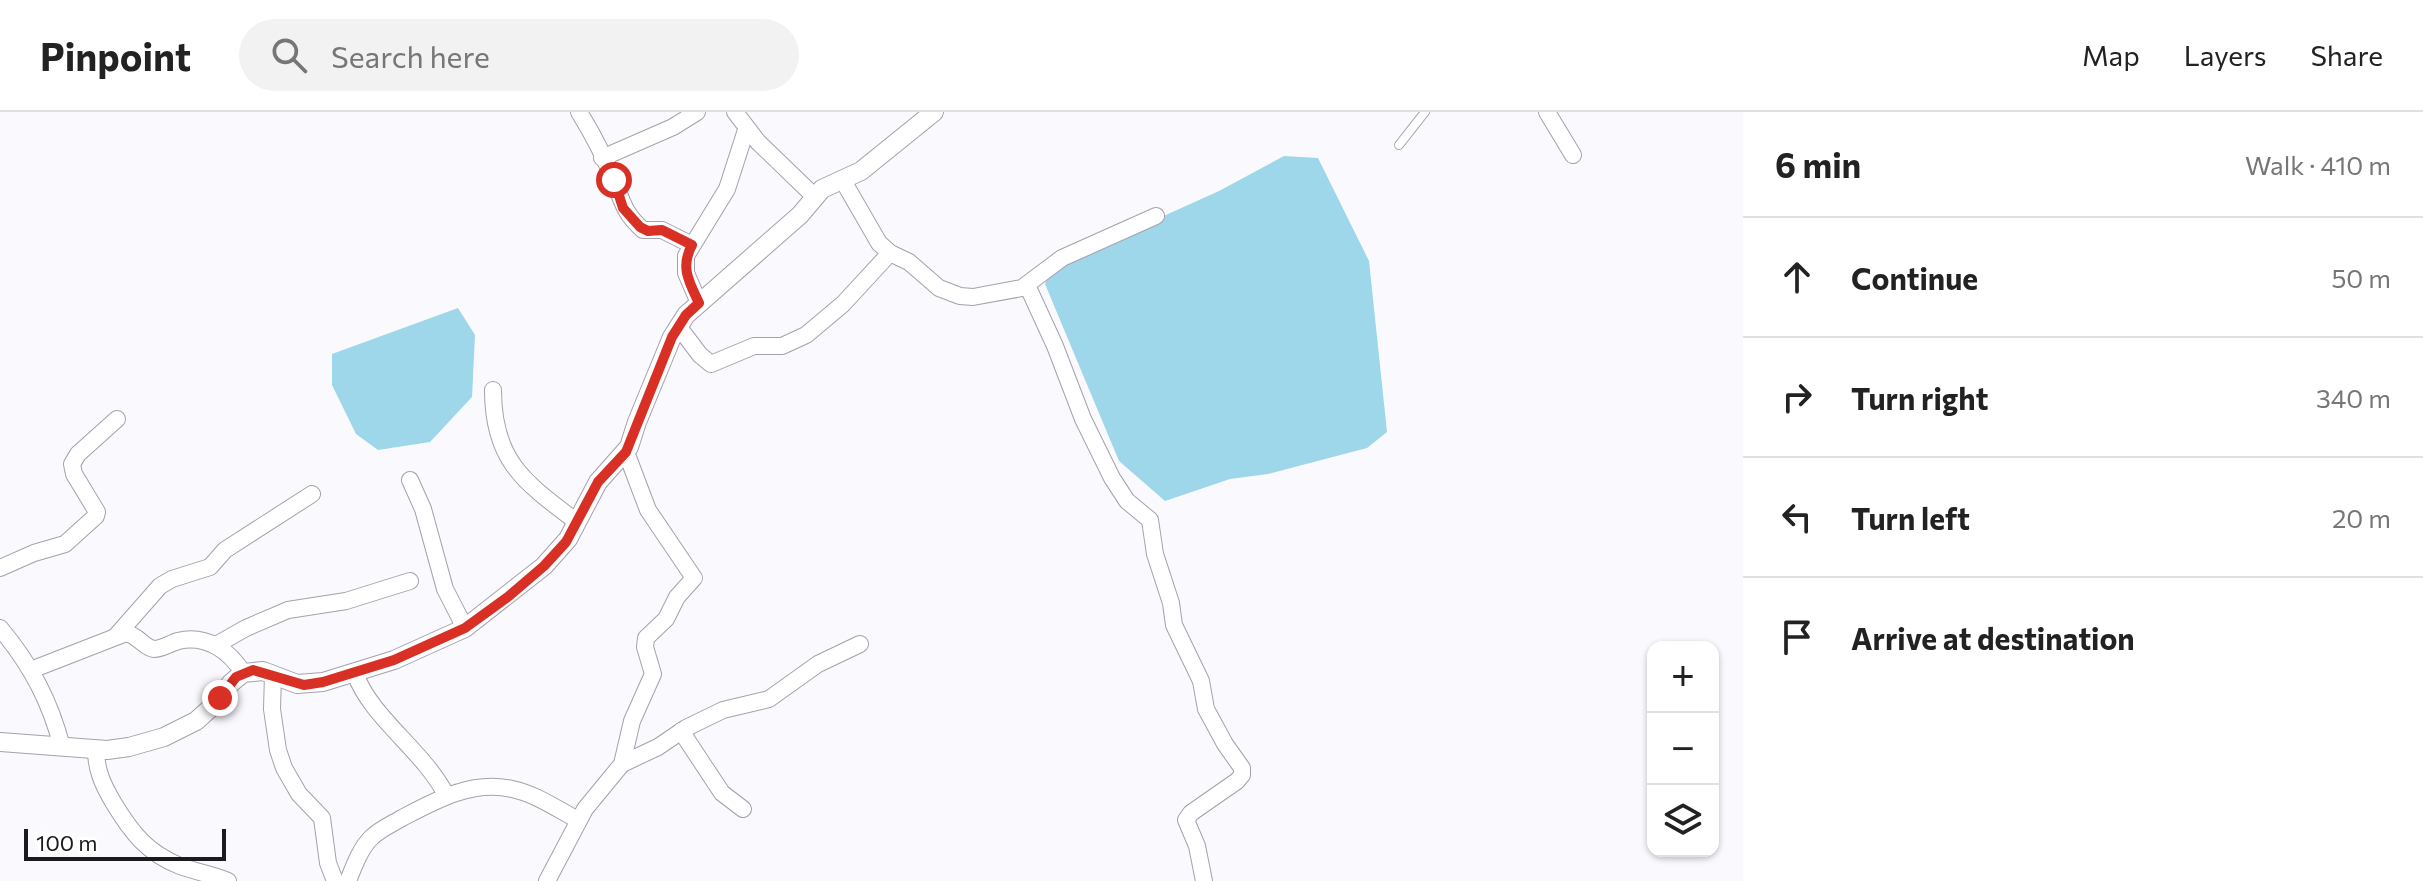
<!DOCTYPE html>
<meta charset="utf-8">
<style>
:root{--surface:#fff;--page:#f2f2f2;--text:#222;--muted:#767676;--line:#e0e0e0}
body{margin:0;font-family:Commissioner,sans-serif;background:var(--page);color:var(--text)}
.controls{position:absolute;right:24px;bottom:24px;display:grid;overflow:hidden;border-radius:16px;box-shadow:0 2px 6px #0004}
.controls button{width:72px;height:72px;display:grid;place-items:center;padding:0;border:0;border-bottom:2px solid var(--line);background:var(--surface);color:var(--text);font:40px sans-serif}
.scale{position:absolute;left:24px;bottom:20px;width:202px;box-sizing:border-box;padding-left:8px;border:4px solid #1b1a1f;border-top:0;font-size:22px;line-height:28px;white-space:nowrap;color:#1b1a1f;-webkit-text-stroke:6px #fff;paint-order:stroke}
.stop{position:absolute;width:24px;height:24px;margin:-18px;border:6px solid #d93025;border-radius:50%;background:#fff}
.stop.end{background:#d93025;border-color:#fff;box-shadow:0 2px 8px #0008}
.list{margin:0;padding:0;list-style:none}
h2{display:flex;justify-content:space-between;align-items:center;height:104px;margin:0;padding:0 32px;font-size:34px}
h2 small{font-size:26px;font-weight:400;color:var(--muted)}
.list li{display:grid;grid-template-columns:52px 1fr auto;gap:24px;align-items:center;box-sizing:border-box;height:120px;padding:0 32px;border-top:2px solid var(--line)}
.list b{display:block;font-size:30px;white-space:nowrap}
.list em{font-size:26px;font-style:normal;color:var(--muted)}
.icon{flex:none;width:44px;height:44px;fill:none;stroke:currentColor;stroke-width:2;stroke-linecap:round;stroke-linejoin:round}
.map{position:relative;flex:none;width:1743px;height:769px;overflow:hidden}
header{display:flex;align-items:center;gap:48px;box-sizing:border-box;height:112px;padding:0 40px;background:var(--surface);border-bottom:2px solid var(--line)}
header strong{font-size:38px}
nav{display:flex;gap:44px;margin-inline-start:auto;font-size:28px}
.search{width:560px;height:72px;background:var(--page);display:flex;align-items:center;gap:20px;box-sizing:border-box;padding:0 28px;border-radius:44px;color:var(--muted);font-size:30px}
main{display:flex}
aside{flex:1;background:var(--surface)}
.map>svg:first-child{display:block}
.water{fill:#9ed6ea}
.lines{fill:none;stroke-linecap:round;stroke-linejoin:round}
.service-casing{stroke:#a4a0ad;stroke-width:10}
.minor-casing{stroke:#a4a0ad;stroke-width:18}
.tertiary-casing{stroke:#a4a0ad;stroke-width:20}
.service{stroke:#fff;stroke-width:8}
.minor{stroke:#fff;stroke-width:16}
.tertiary{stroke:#fff;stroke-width:18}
.route{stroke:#d93025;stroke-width:10}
</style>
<header>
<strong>Pinpoint</strong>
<div class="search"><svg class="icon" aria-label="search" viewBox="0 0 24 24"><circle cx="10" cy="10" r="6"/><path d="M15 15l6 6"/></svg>Search here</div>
<nav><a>Map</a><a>Layers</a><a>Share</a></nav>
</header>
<main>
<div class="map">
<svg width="1743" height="769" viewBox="0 0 1743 769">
<rect width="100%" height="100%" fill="#faf9fe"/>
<!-- water -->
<g class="water">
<polygon points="1284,44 1318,46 1369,149 1387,320 1367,336 1268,362 1230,367 1165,389 1119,349 1045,172 1050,159 1075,144 1219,79"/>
<polygon points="458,196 475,223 472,285 430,330 378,338 356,322 332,273 332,242"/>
</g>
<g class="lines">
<!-- service casing -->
<g class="service-casing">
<polyline id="service" points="1399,33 1425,0"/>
</g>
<!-- minor casing -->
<g class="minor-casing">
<g id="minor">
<path d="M579 0C592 21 605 46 614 69 623 91 624 101 643 118H662L692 133"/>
<polyline points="735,0 758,30 814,84"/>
<polyline points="1547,0 1573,43"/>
<polyline points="602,46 673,15 697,0"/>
<polyline points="842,67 879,131 890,141 909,150 939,176 960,184 973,185 1022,176 1062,146 1156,104"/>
<polyline points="1027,173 1055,234 1083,307 1112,366 1127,389 1150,408 1155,442 1171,491 1174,513 1201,569 1206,597 1225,632 1242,656 1242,663 1237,669 1191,701 1186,708 1197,734 1204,769"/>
<polyline points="699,191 686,161 686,144 727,77 746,18"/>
<polyline points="678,214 700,243 711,252 754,234 782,234 806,223 843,192 890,141"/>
<path d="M493 278C493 349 524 370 577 410"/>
<polyline points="410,368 423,397 445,477 465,516"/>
<polyline points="0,456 34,441 65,432 96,404 97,400 74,362 72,352 78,342 117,307"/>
<path d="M0 516C31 553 50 589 62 635"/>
<polyline points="116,524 160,474 172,467 210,455 225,438 312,382"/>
<polyline points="216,533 246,516 288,498 346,489 410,469"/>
<path d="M31 558 126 521C138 523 144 536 154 537 162 537 171 531 178 529 206 522 230 539 243 561"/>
<path d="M355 561C370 605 424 639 446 683"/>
<polyline points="273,563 272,597 278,638 284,656 299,682 322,706 328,751 335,769"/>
<polyline points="681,619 722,681 743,697"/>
<path d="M96 638C96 658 103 673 113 690 131 720 147 741 180 754 196 760 212 762 228 769"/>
<polyline points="622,652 658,635 686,616 723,598 769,587 818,552 860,532"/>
<path d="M348 769C354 754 360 737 371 726 380 717 392 712 402 706 436 688 472 668 512 677 536 682 557 697 578 708"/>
<polyline points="547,769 585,697 622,652 632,609 653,562 645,535 646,526 666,507 677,485 694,466 648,398 626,340"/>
</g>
</g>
<!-- tertiary casing -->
<g class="tertiary-casing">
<polyline id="tertiary" points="0,630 107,638 129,635 164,625 196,609 214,593 231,571 243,561 263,559 297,572 323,570 394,548 465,516 544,454 568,427 598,370 629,335 637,310 672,225 686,203 800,103 822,77 861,59 934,0"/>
</g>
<!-- service -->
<use href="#service" class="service"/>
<!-- minor -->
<use href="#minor" class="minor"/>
<!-- tertiary -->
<use href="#tertiary" class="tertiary"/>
</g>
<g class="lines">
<!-- route -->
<path class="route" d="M220 586 236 565 253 558 304 573 323 570 394 548 465 516 509 484 544 454 566 430 598 370 626 340 672 225 686 203 699 191C689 170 680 155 692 133L662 118 648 119 640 115 623 96 614 68"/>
</g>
</svg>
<div class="controls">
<button>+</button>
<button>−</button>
<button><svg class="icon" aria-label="layers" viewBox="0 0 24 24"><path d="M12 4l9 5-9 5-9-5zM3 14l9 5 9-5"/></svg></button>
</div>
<div class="scale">100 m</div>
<div class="stop" style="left:614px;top:68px"></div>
<div class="stop end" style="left:220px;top:586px"></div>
</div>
<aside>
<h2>6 min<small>Walk · 410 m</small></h2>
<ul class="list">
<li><svg class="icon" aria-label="ahead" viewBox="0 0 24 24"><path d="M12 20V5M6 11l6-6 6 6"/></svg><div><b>Continue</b></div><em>50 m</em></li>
<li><svg class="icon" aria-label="right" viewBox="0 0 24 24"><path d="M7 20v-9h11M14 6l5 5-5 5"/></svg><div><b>Turn right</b></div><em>340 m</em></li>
<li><svg class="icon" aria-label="left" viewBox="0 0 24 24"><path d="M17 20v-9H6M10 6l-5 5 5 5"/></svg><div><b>Turn left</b></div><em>20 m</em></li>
<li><svg class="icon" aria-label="arrive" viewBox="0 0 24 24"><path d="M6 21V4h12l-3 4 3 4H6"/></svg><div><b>Arrive at destination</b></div></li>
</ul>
</aside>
</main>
